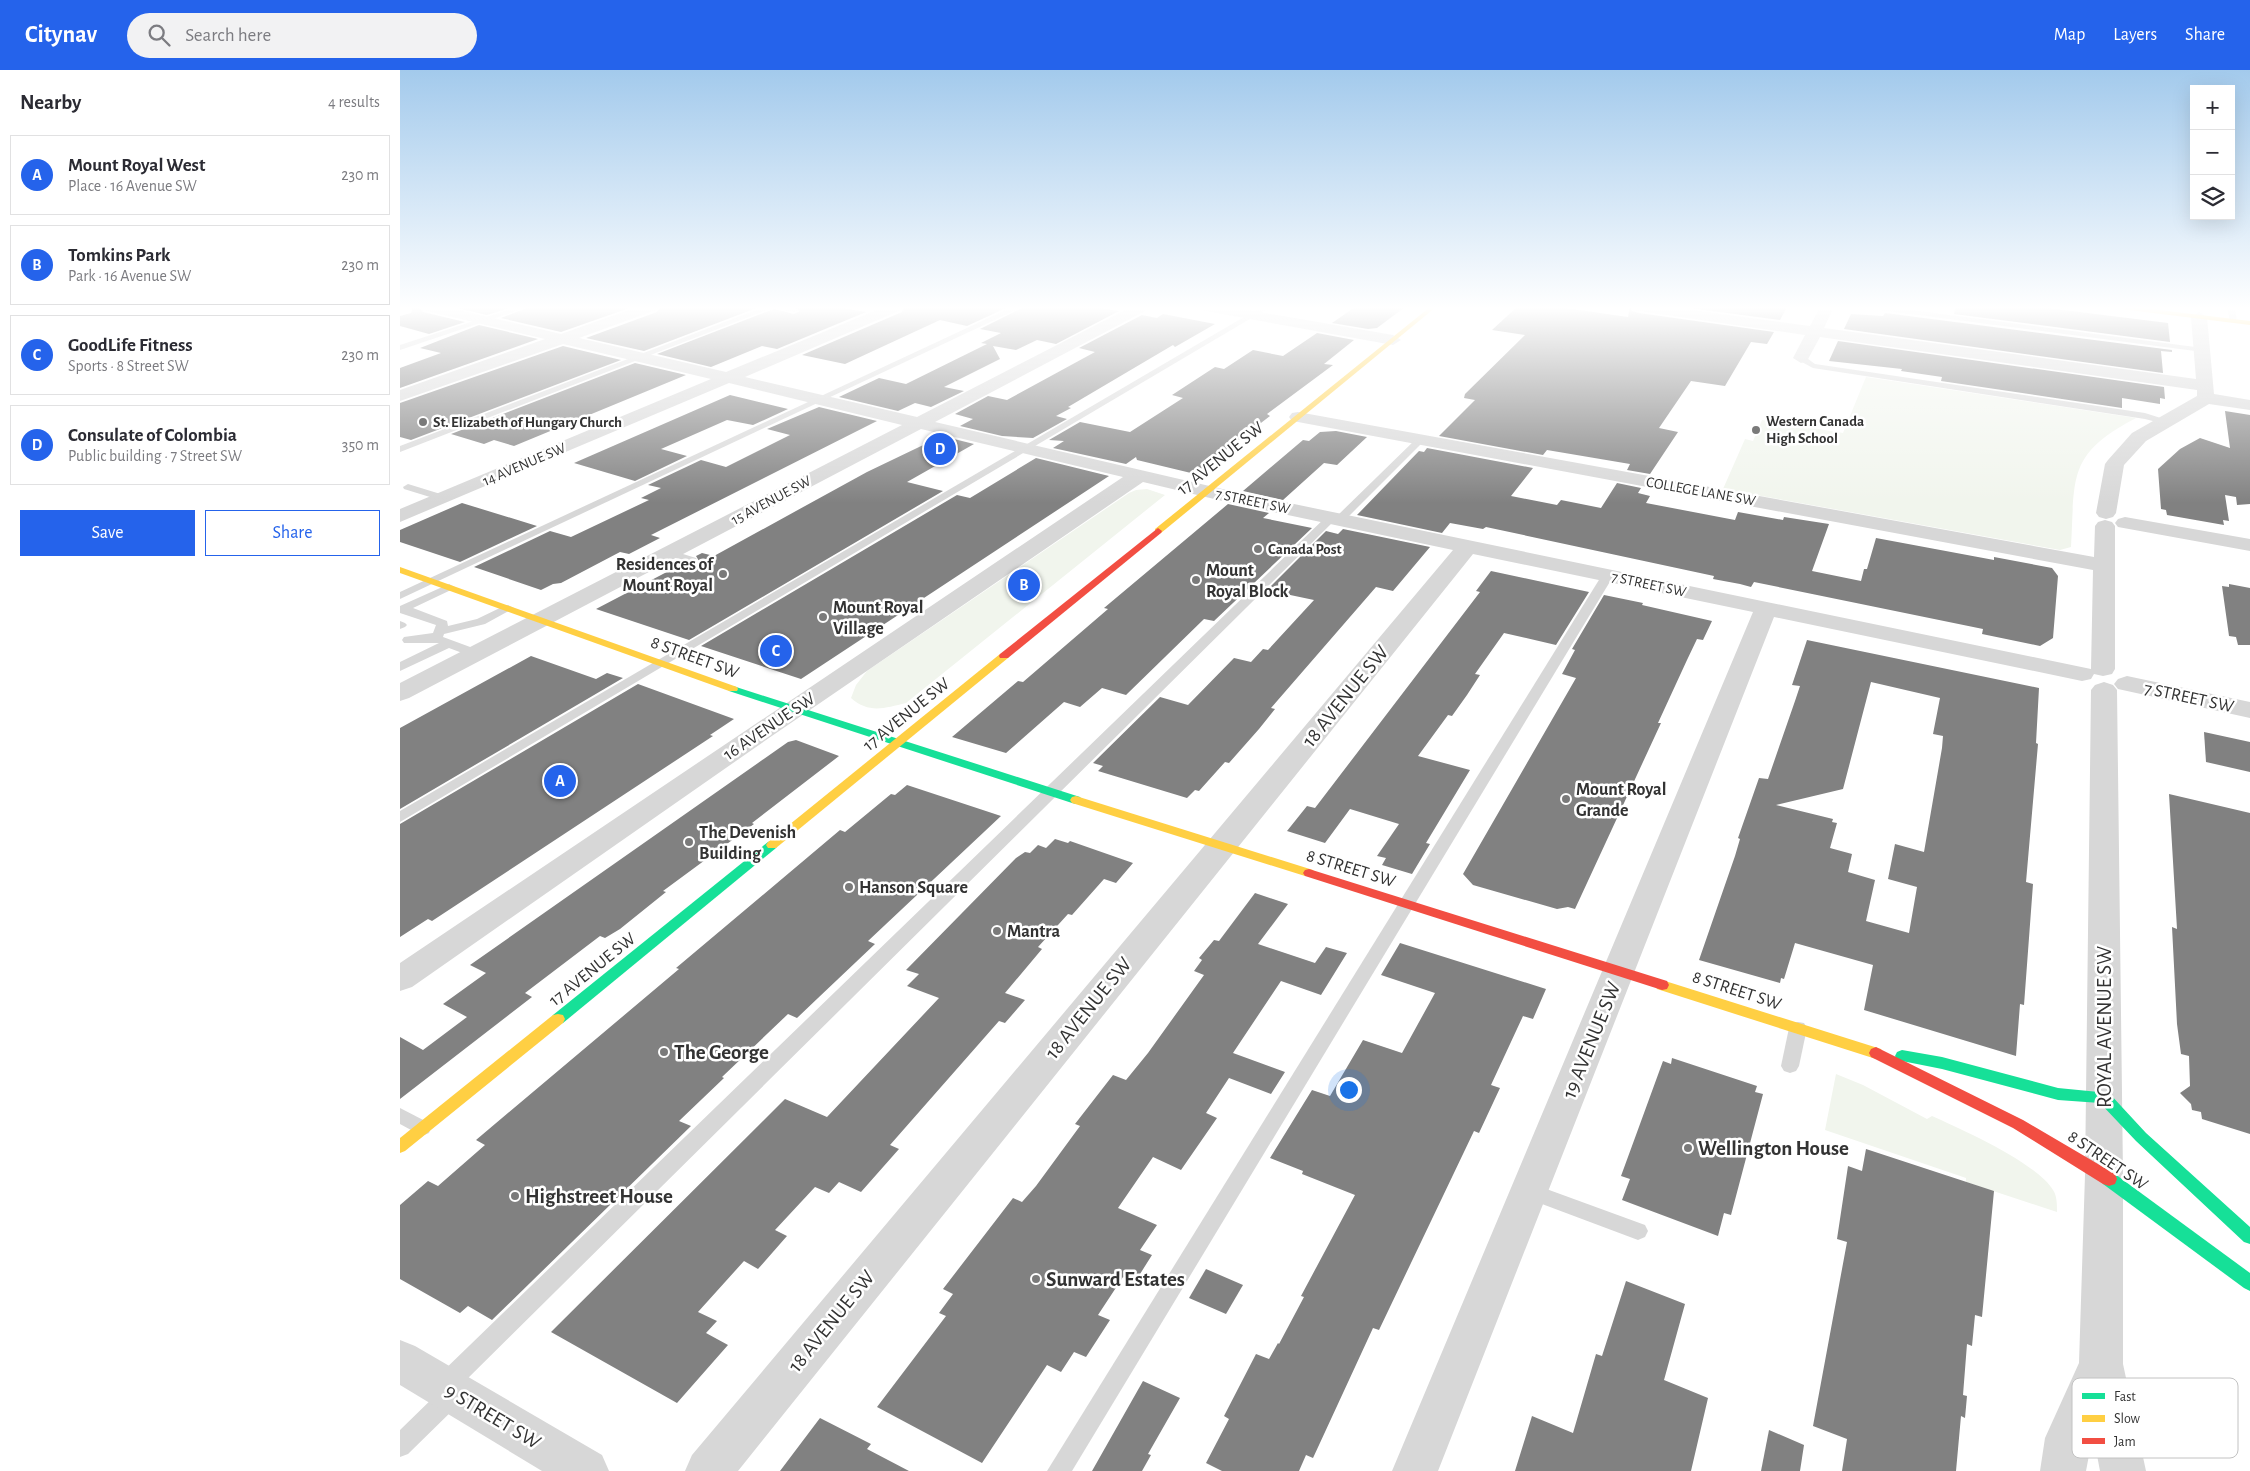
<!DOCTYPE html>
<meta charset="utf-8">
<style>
:root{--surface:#fff;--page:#f2f2f3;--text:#2b2b33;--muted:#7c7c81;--line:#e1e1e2;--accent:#2563eb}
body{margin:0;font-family:"Alegreya Sans",sans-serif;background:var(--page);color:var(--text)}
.controls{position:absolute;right:15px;top:15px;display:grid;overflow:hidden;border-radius:0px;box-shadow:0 5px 20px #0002}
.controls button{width:45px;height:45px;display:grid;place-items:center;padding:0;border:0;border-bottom:1px solid var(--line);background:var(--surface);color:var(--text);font:25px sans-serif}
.you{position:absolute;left:948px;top:1019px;width:18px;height:18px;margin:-12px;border:4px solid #fff;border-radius:50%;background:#1a73e8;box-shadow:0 0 0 8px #1a73e833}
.badge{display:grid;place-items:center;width:32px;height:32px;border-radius:50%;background:var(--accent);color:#fff;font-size:16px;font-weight:700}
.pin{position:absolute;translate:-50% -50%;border:2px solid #fff;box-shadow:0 1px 5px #0006}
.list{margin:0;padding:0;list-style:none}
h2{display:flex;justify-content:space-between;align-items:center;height:65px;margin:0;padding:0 20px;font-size:21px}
h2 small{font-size:16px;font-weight:400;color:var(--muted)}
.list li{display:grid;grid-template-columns:32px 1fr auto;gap:15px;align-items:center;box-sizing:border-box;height:80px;margin:0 10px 10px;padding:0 10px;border:1px solid var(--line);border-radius:0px}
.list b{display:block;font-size:19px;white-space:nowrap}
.list p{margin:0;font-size:16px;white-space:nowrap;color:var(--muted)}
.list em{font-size:16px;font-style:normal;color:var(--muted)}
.actions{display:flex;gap:10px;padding:15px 20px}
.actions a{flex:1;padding:11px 0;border:1px solid var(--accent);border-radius:0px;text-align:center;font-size:18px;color:var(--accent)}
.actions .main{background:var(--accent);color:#fff}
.icon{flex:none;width:28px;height:28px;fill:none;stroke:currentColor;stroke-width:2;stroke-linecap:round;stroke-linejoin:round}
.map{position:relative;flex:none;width:1850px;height:1401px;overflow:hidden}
header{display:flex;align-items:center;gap:30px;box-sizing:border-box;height:70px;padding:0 25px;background:var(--accent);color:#fff}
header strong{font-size:24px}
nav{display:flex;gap:28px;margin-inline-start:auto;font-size:18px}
.search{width:350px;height:45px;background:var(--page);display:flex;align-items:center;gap:12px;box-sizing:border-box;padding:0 18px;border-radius:28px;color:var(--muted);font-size:19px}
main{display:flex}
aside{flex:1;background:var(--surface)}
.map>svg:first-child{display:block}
.green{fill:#f1f5ed}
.building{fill:#818181;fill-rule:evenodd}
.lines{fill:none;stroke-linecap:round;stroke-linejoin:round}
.lane{fill:#d7d7d7;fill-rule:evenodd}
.street{fill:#d7d7d7;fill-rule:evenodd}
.fast{fill:#16e098;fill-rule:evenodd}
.slow{fill:#ffcf43;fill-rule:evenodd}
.jam{fill:#f24e42;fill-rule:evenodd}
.poi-dot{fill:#7a7a7a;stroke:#fff;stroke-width:2}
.labels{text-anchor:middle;stroke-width:5;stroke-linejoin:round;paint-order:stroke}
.far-poi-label{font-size:15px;font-weight:bold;fill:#333;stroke:#fff;text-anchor:start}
.far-street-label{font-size:15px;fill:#333;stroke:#fff}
.street-label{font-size:18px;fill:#333;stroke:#fff}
.poi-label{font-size:18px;font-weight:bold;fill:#333;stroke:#fff;text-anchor:start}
.near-street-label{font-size:21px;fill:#333;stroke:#fff}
.near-poi-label{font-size:21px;font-weight:bold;fill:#333;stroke:#fff;text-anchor:start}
.key{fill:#fff;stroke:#c2c2c2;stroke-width:1}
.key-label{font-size:14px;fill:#333}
</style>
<header>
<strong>Citynav</strong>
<div class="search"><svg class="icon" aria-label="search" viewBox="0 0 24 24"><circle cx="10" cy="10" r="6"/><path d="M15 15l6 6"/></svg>Search here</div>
<nav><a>Map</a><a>Layers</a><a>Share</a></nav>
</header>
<main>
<aside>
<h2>Nearby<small>4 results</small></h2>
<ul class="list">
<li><span class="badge">A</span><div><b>Mount Royal West</b><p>Place · 16 Avenue SW</p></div><em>230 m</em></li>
<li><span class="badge">B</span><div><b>Tomkins Park</b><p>Park · 16 Avenue SW</p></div><em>230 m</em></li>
<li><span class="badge">C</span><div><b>GoodLife Fitness</b><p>Sports · 8 Street SW</p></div><em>230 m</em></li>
<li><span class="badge">D</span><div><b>Consulate of Colombia</b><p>Public building · 7 Street SW</p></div><em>350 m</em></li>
</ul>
<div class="actions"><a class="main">Save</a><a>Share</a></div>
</aside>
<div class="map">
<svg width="1850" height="1401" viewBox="0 0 1850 1401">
<rect width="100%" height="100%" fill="#fff"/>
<!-- green -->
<g class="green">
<path d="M1466 307 1736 348C1667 384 1675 407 1671 477L1660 480 1323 419 1345 369 1353 371 1362 350 1443 363Z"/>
<path d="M747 419 765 425 506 633C485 638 469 644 451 628L456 615 467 601 729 423 736 420Z"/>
<path d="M1436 1004 1463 1015 1527 1049 1532 1046C1561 1059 1637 1093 1653 1120 1657 1126 1657 1134 1657 1142L1566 1112V1108L1425 1060Z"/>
</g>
<!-- building -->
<g class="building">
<polygon points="13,237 19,237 23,242 65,252 29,264 0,256 0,246 11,243"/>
<polygon points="53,237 112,237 87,245"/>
<polygon points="130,237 232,237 161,262 101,248"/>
<polygon points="260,237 359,237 244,281 186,268 257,242"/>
<polygon points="394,237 437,237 466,242 377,279 362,276 311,297 257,284 374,239 394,244 400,241"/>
<polygon points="505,237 608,237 567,256 540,250 445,294 402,285 502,242"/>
<polygon points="624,237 696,237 719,241 656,274 637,270 616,280 593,276 600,289 544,317 564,321 531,337 515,333 498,341 439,327 479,308 506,314 587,274 581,273 601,263 580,259"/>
<polygon points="955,237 1005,237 977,258 968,259 932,253"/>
<polygon points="1117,237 1158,237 1228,247 1230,237 1232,241 1239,243 1374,262 1367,274 1351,272 1325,316 1291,311 1259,358 1278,362 1250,404 1227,400 1230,394 1147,380 1143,385 1039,366 1075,330 1064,328 1065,324 1125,265 1092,260"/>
<polygon points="1282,237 1387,237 1380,250"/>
<polygon points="1556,237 1639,237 1768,253 1770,272 1554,244"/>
<polygon points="1485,243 1772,280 1772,282 1761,281 1763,303 1444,259 1451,244 1483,246"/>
<polygon points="763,244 815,254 775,277 773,275 668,337 671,338 656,346 667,349 633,368 602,366 560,356 573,349 555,344 588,326 607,330 695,282 679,278 742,245 757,248"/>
<polygon points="79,255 138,269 0,318 0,298 41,283 20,278"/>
<polygon points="917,263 954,270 924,294 933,295 867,344 870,346 797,402 791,403 737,390 736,387 726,394 653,378 664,371 649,370 680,352 730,362 783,328 772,325 815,297 824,299 853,280 883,286"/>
<polygon points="1438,271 1764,317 1765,329 1760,328 1760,334 1722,328 1722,338 1541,311 1542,307 1501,301 1502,299 1429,291"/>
<polygon points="163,276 221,290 11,370 0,367 0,333"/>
<polygon points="235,293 286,305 114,376 94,370 84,374 51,364"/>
<polygon points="330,325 388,339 353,355 327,350 261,379 287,386 235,411 174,393"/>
<polygon points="419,337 477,351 251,465 260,468 229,484 220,482 161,513 153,514 141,520 74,497 150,461 171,467 249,430 241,428 261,418 248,415 301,390 326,397 390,365 367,359"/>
<polygon points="1825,341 1850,345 1850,434 1837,435 1836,427 1825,425 1829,451 1823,450 1824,455 1767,445 1766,440 1761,439 1758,399 1780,379 1800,368 1830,378"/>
<polygon points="936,361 967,367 937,395 924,393 883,430 843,421 903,370 909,371 920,362"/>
<polygon points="542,366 574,374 507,412 543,421 289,570 196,539 284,493 293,495 299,491 296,486 302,483 314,486 467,402"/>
<polygon points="1027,378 1133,398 1111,426 1157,435 1161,430 1201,438 1217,413 1241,418 1238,423 1250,426 1246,433 1335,450 1338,442 1383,450 1384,447 1429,454 1412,501 1461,511 1464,499 1467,499 1476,468 1594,490 1594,487 1652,498 1658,506 1653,568 1640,576 1582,564 1583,559 1354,512 1351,517 1340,514 1313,509 1314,506 1086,457 1083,459 1050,453 1042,463 957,445 1019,381 1024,382"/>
<polygon points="636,388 709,406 401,609 301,576 557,425 570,428"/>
<polygon points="62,433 137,456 60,492 0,472 0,460"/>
<polygon points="828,434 869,443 863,448 912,458 814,551 804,549 726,625 702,618 680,637 664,632 606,683 552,667 618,611 623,612 708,539 704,538"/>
<polygon points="943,459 1030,477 993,521 976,517 871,638 875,639 859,659 829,693 825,692 799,721 795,720 787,728 698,701 703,696 693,693 760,627 788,635 834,588 851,592 863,579 868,580 914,530 867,520 926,461 938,464"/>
<polygon points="1091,501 1189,522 1156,575 1104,563 1075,604 1080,605 1067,625 1052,646 1048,645 1018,686 1070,700 1026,773 1030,774 1012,804 982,795 986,788 977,786 999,754 950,739 925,773 887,761 907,736 915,738 1080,522 1076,521"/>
<polygon points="1829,514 1850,518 1850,575 1838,575 1836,567 1829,566 1822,516 1829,517"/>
<polygon points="1204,525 1243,533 1242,535 1312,551 1303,570 1297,569 1287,590 1258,653 1261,653 1175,839 1168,837 1157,839 1073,815 1063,804 1176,608 1162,604 1175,580 1172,579"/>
<path d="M1407 570 1639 618 1636 673 1638 674 1626 812 1633 814 1624 935 1620 934 1616 986 1464 940 1473 895 1395 873 1384 909 1381 908 1380 913 1299 890 1335 786 1340 769 1338 768 1359 708 1368 709 1395 631 1400 616 1392 615ZM1471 612 1540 628 1533 664 1543 666 1542 678 1524 782 1495 774 1488 809 1517 817 1509 863 1466 851 1475 810 1448 802 1452 784 1430 778 1437 753 1432 752 1433 749 1376 735 1443 719Z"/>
<polygon points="131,586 196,609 207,603 223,608 0,739 0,658"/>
<polygon points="238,614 334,649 310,665 313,666 32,851 28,849 0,867 0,754"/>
<polygon points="1804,662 1850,672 1850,702 1806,692"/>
<polygon points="396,670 439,686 352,753 354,754 263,821 266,822 220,859 205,868 200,866 125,923 132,927 0,1029 0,967 23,980 67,947 43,934 86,903 70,895 388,672"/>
<polygon points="507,715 601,746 468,871 475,874 418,928 397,948 388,944 322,1007 324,1008 279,1051 291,1056 92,1250 68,1236 60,1243 0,1209 0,1135 28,1111 38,1116 85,1075 76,1070 279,899 276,898 440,760 445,762 491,724 495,725"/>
<polygon points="1769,724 1850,743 1850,1064 1802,1049 1801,1042 1792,1040 1791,1034 1780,1023 1790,1016 1789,986 1781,984 1777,954 1772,857 1777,859"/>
<polygon points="655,769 668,773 670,771 733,793 716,813 704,809 672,845 668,844 638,877 642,879 605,923 625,930 605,953 599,951 490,1075 499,1079 461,1122 439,1112 429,1123 415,1117 375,1160 387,1166 358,1199 344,1191 298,1242 317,1251 306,1263 328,1275 277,1333 151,1262 385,1029 427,1047 539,928 507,916 519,904 506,900 616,788 625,782 630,783 638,775 646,778"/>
<polygon points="855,823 888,834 858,874 915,893 926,877 947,883 921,925 881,911 833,983 885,1002 871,1024 829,1008 806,1043 817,1048 781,1100 753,1087 718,1138 757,1155 740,1180 752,1185 735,1212 723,1207 698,1245 710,1250 686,1287 674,1282 661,1302 647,1295 582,1393 477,1337 546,1246 539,1243 553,1224 543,1219 613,1128 622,1132 636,1116 680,1056 675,1054 713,1005 726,1010 748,983 804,905 794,901 802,890 799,888 814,870 819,871"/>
<polygon points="1000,873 1146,919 1133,949 1123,946 1091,1015 1100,1018 1079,1063 1074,1061 979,1260 973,1258 913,1388 906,1385 899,1401 822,1401 806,1393 829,1349 824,1346 856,1284 869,1289 878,1273 879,1274 904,1227 901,1226 955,1125 902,1104 903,1101 870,1088 912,1020 930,1026 963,970 1002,983 1035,923 981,905"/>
<polygon points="1272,988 1357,1016 1355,1022 1363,1024 1331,1145 1324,1143 1318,1166 1222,1130 1230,1109 1221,1106 1236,1065 1263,991 1271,994"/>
<polygon points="1466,1079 1594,1121 1582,1247 1575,1245 1572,1276 1567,1274 1563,1325 1567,1326 1565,1348 1561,1346 1556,1401 1442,1401 1447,1369 1413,1356 1447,1172 1437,1169 1448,1096 1462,1101"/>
<polygon points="806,1199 843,1215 826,1244 789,1228"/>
<polygon points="1226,1211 1285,1234 1264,1310 1308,1328 1291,1401 1115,1401 1132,1346 1173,1363 1196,1284 1202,1286"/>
<polygon points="743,1311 780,1328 748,1384 751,1385 742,1401 692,1401"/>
<polygon points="420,1348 471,1374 467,1379 509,1401 380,1401"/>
<polygon points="1369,1360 1404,1375 1400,1401 1361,1401"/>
</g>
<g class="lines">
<!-- lane -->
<g class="lane">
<polygon points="117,237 128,237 0,280 0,275"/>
<polygon points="364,237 388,237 398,240 394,242 374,237 0,382 0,376"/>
<polygon points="612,237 622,237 0,529 0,522"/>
<polygon points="861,237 870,237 0,752 0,741"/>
<polygon points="1468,237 1488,237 1803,278 1807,280 1803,282 1472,239"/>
<polygon points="1827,237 1835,237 1837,253 1830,251"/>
<polygon points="1398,286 1404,286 1415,294 1745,343 1773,352 1768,355 1745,349 1413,298 1398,290"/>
<polygon points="1017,368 1025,370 944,451 935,450 58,1318 62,1326 59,1334 8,1384 0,1387 0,1360 39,1322 35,1314 38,1306 928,445 937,446"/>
<polygon points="8,414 47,426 48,428 43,431 4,419 3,417"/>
<polygon points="270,480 296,488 297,490 292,493 266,485 265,483"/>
<polygon points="1208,502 1214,505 672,1401 647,1401 1202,505"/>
<polygon points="49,514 55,517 53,519 13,538 47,551 48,556 77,549 104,536 108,535 114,538 85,554 44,564 43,567 81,581 83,584 81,587 73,587 49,578 0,601 0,592 39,573 4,573 2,570 4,567 33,563 36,555 0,543 0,536"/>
<polygon points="0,551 5,553 7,555 5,557 0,559"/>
<polygon points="1398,952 1404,953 1407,958 1399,996 1396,1001 1390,1003 1384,1001 1381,996 1389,958 1392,953"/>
<polygon points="0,1038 29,1053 31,1058 29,1063 22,1066 0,1054"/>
<polygon points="1130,1113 1245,1155 1248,1161 1245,1167 1238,1170 1123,1127 1120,1121 1123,1115"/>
</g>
<!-- street -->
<g class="street">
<polygon points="21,237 46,237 161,264 237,237 258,237 256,240 179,268 326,302 484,237 503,237 501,240 345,307 517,347 731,237 749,237 747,240 535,352 831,421 1691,599 1693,500 898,352 892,351 889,347 892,343 898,342 1694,487 1695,456 1698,452 1705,450 1712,452 1715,456 1715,599 1712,604 1703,606 1694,604 1691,609 1682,611 1374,547 1038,1401 992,1401 1353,542 1073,484 338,1401 285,1401 292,1385 1053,480 831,433 743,412 366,670 12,917 0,921 0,893 723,407 521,359 9,628 0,631 0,613 502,355 329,313 0,452 0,439 311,309 163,274 0,331 0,320 145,269 23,240"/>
<polygon points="799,237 830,237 993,265 1001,270 993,275 806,241 801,240"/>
<polygon points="1232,237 1270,237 1410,256 1420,237 1434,237 1424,258 1796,309 1791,247 1799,242 1807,247 1814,324 1850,330 1850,340 1809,334 1746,371 1724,395 1716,443 1713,447 1706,449 1699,447 1696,443 1705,394 1708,390 1732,363 1797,326 1797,320 1420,267 1407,291 1401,293 1393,288 1405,265 1239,241 1234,240"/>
<polygon points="1725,447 1850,469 1850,481 1718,457 1715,453 1718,449"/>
<polygon points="1727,606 1850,632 1850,648 1718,619 1714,614 1718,609"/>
<polygon points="1704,612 1713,615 1717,620 1723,1105 1723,1294 1746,1401 1700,1401 1693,1364 1686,1401 1640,1401 1645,1368 1679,1293 1685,1105 1691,620 1695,615"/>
<polygon points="0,1270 15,1276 202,1385 209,1401 142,1401 0,1315"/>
</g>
<!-- fast -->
<g class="fast">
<polygon points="333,616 680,727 682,730 676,734 672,733 329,621 328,619 329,617"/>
<polygon points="372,771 376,772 378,775 376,778 163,953 158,954 153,953 151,949 153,945 368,772"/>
<polygon points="1502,980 1542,987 1658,1018 1709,1023 1746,1063 1850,1157 1850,1174 1844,1172 1736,1071 1700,1033 1658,1030 1542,999 1497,990 1495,986 1497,982"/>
<polygon points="1709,1102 1715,1104 1850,1203 1850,1221 1844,1218 1703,1114 1701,1109 1703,1104"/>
</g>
<!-- slow -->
<g class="slow">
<polygon points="0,237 7,237 0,240"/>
<polygon points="1030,237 1036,237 761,463 755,463 755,459"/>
<polygon points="1718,237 1734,237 1850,251 1850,255 1721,239"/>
<polygon points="0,497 337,617 338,619 337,621 329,621 0,503"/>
<polygon points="604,583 609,586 608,588 376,778 368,778 366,775 368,772 600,584"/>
<polygon points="676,726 913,800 915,803 913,806 905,806 672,733 670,730 672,727"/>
<polygon points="1262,910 1481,979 1483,983 1481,987 1476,989 1257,919 1255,915 1257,911"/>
<polygon points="158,944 163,945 165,949 163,953 5,1081 0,1083 0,1068 153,945"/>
</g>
<!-- jam -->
<g class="jam">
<polygon points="758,458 762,461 761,463 608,588 600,588 599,586 600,584"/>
<polygon points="909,799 1267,911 1269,915 1267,919 1262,920 905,806 903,803 905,800"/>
<polygon points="1476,977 1623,1050 1715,1104 1717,1109 1715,1114 1709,1116 1703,1114 1613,1058 1471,987 1469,983 1471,979"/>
</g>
</g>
<!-- sky -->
<linearGradient id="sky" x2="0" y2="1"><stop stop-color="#a3caec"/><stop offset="0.55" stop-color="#fff"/><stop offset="1" stop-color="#fff" stop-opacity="0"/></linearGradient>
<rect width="1850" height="433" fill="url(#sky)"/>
<!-- markers -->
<g class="poi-dot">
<circle cx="23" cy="352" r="5"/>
<circle cx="1356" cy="360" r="5"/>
<circle cx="858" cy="479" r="5"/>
<circle cx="323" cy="504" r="5"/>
<circle cx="796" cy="510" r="5"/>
<circle cx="423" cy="547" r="5"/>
<circle cx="1166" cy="729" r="5"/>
<circle cx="289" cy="772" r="5"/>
<circle cx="449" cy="817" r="5"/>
<circle cx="597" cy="861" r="5"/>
<circle cx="264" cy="982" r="5"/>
<circle cx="1288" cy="1078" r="5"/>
<circle cx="115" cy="1126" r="5"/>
<circle cx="636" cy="1209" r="5"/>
</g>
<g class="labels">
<!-- far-poi labels -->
<g class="far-poi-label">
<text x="1366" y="356">Western Canada<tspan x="1366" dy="17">High School</tspan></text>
<text x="33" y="357">St. Elizabeth of Hungary Church</text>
<text x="868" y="484">Canada Post</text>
</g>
<!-- far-street labels -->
<g class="far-street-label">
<text transform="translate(124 394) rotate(-23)" y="5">14 AVENUE SW</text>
<text transform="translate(1301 421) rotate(10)" y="5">COLLEGE LANE SW</text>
<text transform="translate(371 430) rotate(-28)" y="5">15 AVENUE SW</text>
<text transform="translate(853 431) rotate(12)" y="5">7 STREET SW</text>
<text transform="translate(1249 514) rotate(12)" y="5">7 STREET SW</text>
</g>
<!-- street labels -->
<g class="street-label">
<text transform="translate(820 388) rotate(-39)" y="6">17 AVENUE SW</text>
<text transform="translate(295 587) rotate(20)" y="6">8 STREET SW</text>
<text transform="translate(1789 627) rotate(12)" y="6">7 STREET SW</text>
<text transform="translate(506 644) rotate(-39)" y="6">17 AVENUE SW</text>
<text transform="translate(369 656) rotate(-34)" y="6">16 AVENUE SW</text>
<text transform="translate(951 798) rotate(17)" y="6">8 STREET SW</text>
<text transform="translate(192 899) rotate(-39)" y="6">17 AVENUE SW</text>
<text transform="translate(1337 920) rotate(18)" y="6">8 STREET SW</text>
<text transform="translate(1708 1090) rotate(34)" y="6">8 STREET SW</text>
</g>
<!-- poi labels -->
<g class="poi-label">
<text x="313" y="500" text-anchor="end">Residences of<tspan x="313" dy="21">Mount Royal</tspan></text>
<text x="806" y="506">Mount<tspan x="806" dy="21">Royal Block</tspan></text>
<text x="433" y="543">Mount Royal<tspan x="433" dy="21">Village</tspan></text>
<text x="1176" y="725">Mount Royal<tspan x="1176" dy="21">Grande</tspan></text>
<text x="299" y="768">The Devenish<tspan x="299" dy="21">Building</tspan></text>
<text x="459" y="823">Hanson Square</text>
<text x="607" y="867">Mantra</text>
</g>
<!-- near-street labels -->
<g class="near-street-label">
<text transform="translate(945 626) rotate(-51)" y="7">18 AVENUE SW</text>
<text transform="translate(688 938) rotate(-51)" y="7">18 AVENUE SW</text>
<text transform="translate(1704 957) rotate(-90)" y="7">ROYAL AVENUE SW</text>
<text transform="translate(1191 970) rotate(-68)" y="7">19 AVENUE SW</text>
<text transform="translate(431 1251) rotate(-51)" y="7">18 AVENUE SW</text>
<text transform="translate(93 1346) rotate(31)" y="7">9 STREET SW</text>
</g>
<!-- near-poi labels -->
<g class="near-poi-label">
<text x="274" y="989">The George</text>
<text x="1298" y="1085">Wellington House</text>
<text x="125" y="1133">Highstreet House</text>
<text x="646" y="1216">Sunward Estates</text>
</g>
</g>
<!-- legend -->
<rect x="1672" y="1308" width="166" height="80" rx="8" class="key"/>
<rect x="1682" y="1323" width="23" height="6" fill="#16e098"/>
<rect x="1682" y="1345" width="23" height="7" fill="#ffcf43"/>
<rect x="1682" y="1368" width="23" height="6" fill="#f24e42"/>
<g class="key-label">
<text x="1714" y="1331">Fast</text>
<text x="1714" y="1353">Slow</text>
<text x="1714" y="1376">Jam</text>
</g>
</svg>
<div class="controls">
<button>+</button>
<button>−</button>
<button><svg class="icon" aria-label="layers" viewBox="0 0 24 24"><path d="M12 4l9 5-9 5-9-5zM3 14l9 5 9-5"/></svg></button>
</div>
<div class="you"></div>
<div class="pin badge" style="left:160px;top:711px">A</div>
<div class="pin badge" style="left:624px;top:515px">B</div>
<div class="pin badge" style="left:376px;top:581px">C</div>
<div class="pin badge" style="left:540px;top:379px">D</div>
</div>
</main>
